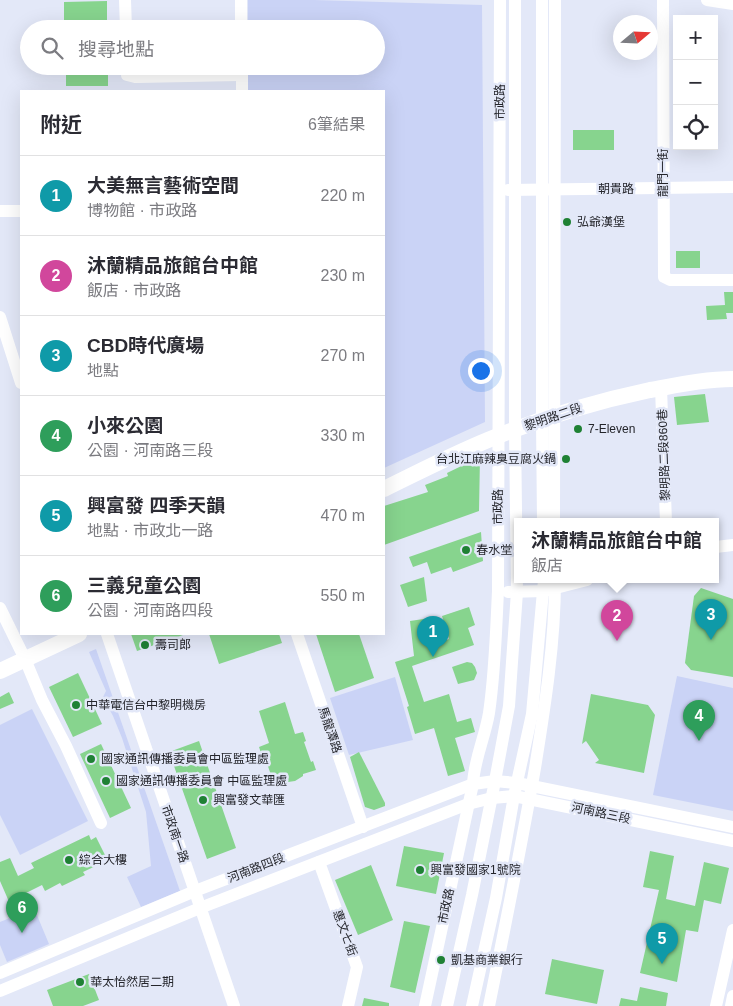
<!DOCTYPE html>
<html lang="zh-TW">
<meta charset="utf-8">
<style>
:root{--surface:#fff;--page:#f7f7f7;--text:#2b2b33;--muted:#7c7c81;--line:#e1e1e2;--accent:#d93025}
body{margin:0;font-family:Helvetica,"Noto Sans TC",sans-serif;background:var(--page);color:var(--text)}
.controls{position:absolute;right:15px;top:15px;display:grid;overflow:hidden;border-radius:0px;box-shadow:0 5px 20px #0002}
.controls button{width:45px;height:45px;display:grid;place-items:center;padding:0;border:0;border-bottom:1px solid var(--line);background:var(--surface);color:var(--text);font:25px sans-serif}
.compass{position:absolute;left:613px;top:15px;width:45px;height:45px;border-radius:50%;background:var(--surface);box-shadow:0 5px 20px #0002;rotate:71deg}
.you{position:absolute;left:480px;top:370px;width:18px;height:18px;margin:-12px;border:4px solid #fff;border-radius:50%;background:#1a73e8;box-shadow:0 0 0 8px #1a73e833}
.badge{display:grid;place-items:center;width:32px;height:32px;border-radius:50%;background:var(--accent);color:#fff;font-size:16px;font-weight:700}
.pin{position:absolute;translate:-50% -41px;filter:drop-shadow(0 1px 2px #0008)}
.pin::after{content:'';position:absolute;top:26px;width:18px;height:15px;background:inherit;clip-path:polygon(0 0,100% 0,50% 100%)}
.popup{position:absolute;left:514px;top:518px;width:205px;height:65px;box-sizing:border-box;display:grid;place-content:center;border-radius:0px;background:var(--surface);filter:drop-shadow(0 1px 4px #0005);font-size:16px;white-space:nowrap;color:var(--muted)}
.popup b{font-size:19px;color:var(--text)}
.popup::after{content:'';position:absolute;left:50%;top:100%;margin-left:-10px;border:10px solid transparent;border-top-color:var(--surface)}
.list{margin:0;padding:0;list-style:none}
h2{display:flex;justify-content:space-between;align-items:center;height:65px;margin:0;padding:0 20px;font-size:21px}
h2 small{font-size:16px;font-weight:400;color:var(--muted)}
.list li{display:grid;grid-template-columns:32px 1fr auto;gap:15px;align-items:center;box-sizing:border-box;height:80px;padding:0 20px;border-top:1px solid var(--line)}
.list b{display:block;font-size:19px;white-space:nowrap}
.list p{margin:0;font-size:16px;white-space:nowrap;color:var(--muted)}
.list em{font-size:16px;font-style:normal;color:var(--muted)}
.icon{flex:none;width:28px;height:28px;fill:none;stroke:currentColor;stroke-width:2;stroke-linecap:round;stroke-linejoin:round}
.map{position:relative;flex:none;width:733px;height:1006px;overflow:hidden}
.search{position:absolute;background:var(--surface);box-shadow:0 5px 20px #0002;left:20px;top:20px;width:365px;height:55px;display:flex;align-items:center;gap:12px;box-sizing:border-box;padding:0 18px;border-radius:28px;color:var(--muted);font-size:19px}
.panel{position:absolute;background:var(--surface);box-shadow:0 5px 20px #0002;left:20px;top:90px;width:365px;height:545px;border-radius:0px}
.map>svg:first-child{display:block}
.green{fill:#cad3f6}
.building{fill:#87d48e}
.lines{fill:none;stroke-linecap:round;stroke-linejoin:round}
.minor{stroke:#fff;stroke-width:12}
.major{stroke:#fff;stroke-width:16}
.poi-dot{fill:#1f8134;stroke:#e3e8f8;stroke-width:2}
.labels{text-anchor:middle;stroke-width:5;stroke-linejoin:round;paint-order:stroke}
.street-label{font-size:12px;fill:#24252b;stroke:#e3e8f8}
.poi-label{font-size:12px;fill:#24252b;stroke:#e3e8f8;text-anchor:start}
</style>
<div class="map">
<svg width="733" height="1006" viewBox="0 0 733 1006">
<rect width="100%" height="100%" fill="#e3e8f8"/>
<!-- green -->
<g class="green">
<polygon points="248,0 314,0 482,5 485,422 384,468 384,91 247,91 247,66 376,66 376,29 248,29"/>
<polygon points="96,649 180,891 141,907 127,877 151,866 146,812 122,738 113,716 103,697 106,691 89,652"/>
<polygon points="677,676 733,688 733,811 653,795"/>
<polygon points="395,677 413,740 349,755 330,698"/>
<polygon points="32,709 88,821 20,855 0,815 0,725"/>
<polygon points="34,908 49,944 7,962 0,945 0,922"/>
</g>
<!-- building -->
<g class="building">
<polygon points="107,1 107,29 64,29 64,2"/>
<rect x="66" y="66" width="42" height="20"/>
<rect x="573" y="130" width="41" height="20"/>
<rect x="676" y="251" width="24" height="17"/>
<polygon points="724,292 733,292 733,313 726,313 727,319 707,320 706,306 725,305"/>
<polygon points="705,394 709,422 677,425 674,397"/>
<polygon points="480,457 479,511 384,545 384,506 428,492 425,485 448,476 447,473"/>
<polygon points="481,532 483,561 453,572 451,567 431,574 427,562 413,567 409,557"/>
<polygon points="424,577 427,601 408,607 400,585"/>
<polygon points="701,588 733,599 733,677 691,670 685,663 694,596"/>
<polygon points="469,607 475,625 468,628 474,645 412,666 424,702 449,694 457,722 471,718 475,732 455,738 465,771 448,776 434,728 415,734 407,707 409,706 395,662 414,656 410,621 430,618 433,644 449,639 442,616"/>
<polygon points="131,634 182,634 183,635 137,651"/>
<polygon points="209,634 279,634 282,643 219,664"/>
<polygon points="316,634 359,634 374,678 335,692"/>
<polygon points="467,662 472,663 475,667 477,673 474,680 458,684 452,667"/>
<polygon points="78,673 102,724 73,737 49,687"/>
<polygon points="9,692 14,703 0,709 0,697"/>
<polygon points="591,694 648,705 655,715 644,773 595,763 599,760 586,741 582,744"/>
<polygon points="285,702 295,734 303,732 306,741 304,742 311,762 313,761 316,770 303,774 303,776 295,781 281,783 280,782 272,785 269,776 271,775 264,755 262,756 259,747 269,743 259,711"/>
<polygon points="199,741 236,848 207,859 169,752"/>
<polygon points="101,744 131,808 110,818 80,754"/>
<polygon points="359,752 385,803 385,806 374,810 365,807 350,757"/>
<polygon points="89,835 91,840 96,837 105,855 100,857 102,863 83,872 85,875 62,886 60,883 45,891 42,885 26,893 27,896 10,904 0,881 0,862 10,858 18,876 34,868 31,863"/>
<polygon points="404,846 444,853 436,894 396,886"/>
<polygon points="650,851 674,856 666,899 695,906 704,862 729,868 721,904 704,900 698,932 686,930 677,982 640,973 659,890 643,887"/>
<polygon points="371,865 393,920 358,935 335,880"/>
<polygon points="404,921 430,926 415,993 390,987"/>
<polygon points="552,959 604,970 597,1004 545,994"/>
<polygon points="89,974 99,1000 83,1006 53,1006 47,990"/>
<polygon points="640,987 668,993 666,1006 619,1006 621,998 637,1001"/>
<polygon points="364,998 389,1003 389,1006 362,1006"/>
</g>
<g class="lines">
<!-- minor -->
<g class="minor">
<polyline points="125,0 126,29"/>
<polyline points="241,0 241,29"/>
<polyline points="542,0 542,420 543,522"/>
<polyline points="663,0 664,277 670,280 733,280"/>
<polyline points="707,0 733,4"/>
<polyline points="127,66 127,75 135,77 242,75"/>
<polyline points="242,66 242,91"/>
<polyline points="508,190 733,187"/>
<polyline points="0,211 21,211"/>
<polyline points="0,317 21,383"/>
<polyline points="661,388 666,522"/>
<polyline points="554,522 555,0"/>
<polyline points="716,547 733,545"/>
<polyline points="508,592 544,591 587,580"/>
<polyline points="0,608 25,659 42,700 66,746 101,823"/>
<polyline points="107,634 234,1006"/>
<polyline points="297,634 363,827"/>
<polyline points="319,862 357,967 348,1006"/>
<polyline points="0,973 195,891 473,784 495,781 517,783 733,827"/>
<polyline points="0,991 200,908 468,804 492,798 514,796 733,841"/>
<path d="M425 1006 473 784C474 760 485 737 489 713 495 672 496 632 498 591L500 0"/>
<polyline points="447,1006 472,895 495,781 509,706 512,662 517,592 515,430 515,0"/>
<polyline points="472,1006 496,898 514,796 532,714 544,580"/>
<path d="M489 1006C505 927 521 848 535 768 545 706 555 643 555 580"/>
<polyline points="716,1006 733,930"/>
<polyline points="731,1006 733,996"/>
</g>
<!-- major -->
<g class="major">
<path d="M384 489C421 471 459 451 498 436 547 416 598 401 650 390 678 385 705 379 733 379"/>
<polyline points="0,671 79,634"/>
</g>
</g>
<!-- markers -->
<g class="poi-dot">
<circle cx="567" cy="222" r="5"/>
<circle cx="578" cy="429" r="5"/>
<circle cx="566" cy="459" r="5"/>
<circle cx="466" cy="550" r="5"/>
<circle cx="145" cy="645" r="5"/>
<circle cx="76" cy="705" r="5"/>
<circle cx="91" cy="759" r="5"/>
<circle cx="106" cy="781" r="5"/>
<circle cx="203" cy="800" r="5"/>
<circle cx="69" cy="860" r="5"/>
<circle cx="420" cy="870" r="5"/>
<circle cx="441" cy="960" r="5"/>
<circle cx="80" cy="982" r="5"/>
</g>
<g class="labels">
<!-- street labels -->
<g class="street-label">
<text transform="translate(500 102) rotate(-90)" y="4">市政路</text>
<text transform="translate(663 173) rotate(-90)" y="4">龍門一街</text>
<text x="616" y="193">朝貴路</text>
<text transform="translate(553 417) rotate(-19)" y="4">黎明路二段</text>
<text transform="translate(664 455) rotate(-92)" y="4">黎明路二段860巷</text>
<text transform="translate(498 507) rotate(-90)" y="4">市政路</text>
<text transform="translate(330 730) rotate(71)" y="4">馬龍潭路</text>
<text transform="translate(601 813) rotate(12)" y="4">河南路三段</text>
<text transform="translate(175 834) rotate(71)" y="4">市政南一路</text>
<text transform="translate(256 868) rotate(-21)" y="4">河南路四段</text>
<text transform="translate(446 906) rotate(-78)" y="4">市政路</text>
<text transform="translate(345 933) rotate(70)" y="4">惠文七街</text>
</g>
<!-- poi labels -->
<g class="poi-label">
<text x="577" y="226">弘爺漢堡</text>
<text x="588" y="433">7-Eleven</text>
<text x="556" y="463" text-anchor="end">台北江麻辣臭豆腐火鍋</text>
<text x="476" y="554">春水堂</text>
<text x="155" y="649">壽司郎</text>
<text x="86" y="709">中華電信台中黎明機房</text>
<text x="101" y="763">國家通訊傳播委員會中區監理處</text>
<text x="116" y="785">國家通訊傳播委員會 中區監理處</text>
<text x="213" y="804">興富發文華匯</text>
<text x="79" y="864">綜合大樓</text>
<text x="430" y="874">興富發國家1號院</text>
<text x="451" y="964">凱基商業銀行</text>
<text x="90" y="986">華太怡然居二期</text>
</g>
</g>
</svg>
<div class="controls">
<button>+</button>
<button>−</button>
<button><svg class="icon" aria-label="locate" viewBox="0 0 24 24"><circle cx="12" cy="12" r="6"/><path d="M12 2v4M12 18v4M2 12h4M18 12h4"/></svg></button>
</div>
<svg class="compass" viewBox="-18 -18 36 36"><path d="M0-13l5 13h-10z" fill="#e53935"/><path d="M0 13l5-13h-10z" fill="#7c7c81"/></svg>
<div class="you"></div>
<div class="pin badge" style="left:433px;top:657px;background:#0f9aa8">1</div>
<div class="pin badge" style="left:617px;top:641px;background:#d1479c">2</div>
<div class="popup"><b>沐蘭精品旅館台中館</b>飯店</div>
<div class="pin badge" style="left:711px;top:640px;background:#0f9aa8">3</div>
<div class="pin badge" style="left:699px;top:741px;background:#2e9e5b">4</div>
<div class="pin badge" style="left:662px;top:964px;background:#0f9aa8">5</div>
<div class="pin badge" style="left:22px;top:933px;background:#2e9e5b">6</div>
<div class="search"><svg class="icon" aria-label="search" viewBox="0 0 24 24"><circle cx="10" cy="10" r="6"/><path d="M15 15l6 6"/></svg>搜尋地點</div>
<section class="panel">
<h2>附近<small>6筆結果</small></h2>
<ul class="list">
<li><span class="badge" style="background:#0f9aa8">1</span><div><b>大美無言藝術空間</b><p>博物館 · 市政路</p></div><em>220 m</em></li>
<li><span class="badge" style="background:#d1479c">2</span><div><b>沐蘭精品旅館台中館</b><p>飯店 · 市政路</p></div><em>230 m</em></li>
<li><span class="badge" style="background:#0f9aa8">3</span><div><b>CBD時代廣場</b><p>地點</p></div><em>270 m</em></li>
<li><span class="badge" style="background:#2e9e5b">4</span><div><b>小來公園</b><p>公園 · 河南路三段</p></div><em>330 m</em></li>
<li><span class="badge" style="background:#0f9aa8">5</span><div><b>興富發 四季天韻</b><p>地點 · 市政北一路</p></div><em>470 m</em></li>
<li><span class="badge" style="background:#2e9e5b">6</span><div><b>三義兒童公園</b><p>公園 · 河南路四段</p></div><em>550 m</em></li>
</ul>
</section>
</div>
